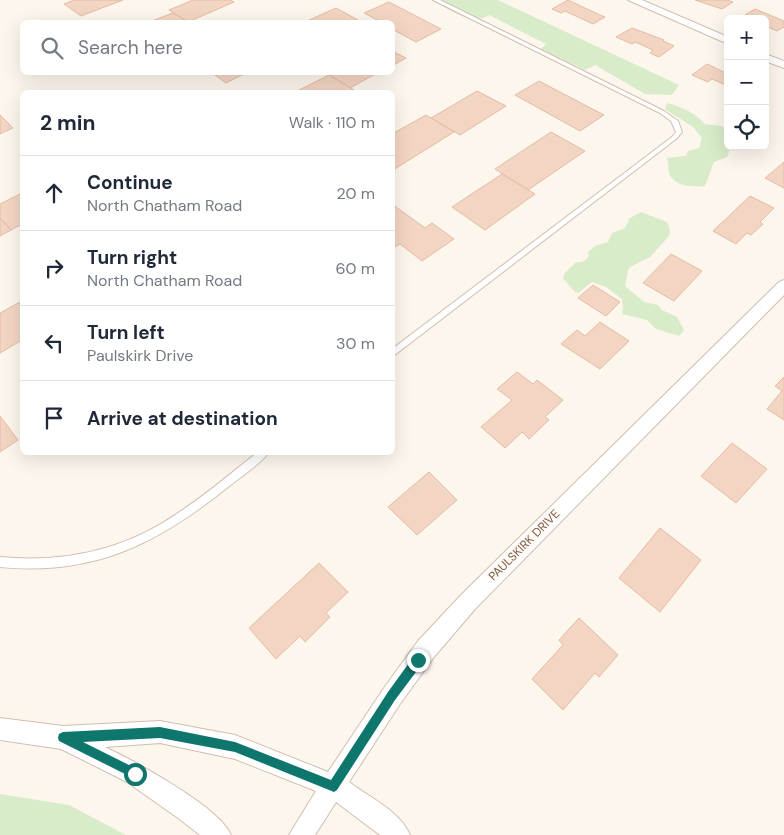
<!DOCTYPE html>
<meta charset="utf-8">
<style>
:root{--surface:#fff;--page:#f2f2f3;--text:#1f2937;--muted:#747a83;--line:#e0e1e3}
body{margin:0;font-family:"DM Sans",sans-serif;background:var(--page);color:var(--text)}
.controls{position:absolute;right:15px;top:15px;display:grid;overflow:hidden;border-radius:8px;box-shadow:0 5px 20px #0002}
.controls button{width:45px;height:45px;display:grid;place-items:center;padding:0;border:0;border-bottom:1px solid var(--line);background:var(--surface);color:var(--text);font:25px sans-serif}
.stop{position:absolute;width:15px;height:15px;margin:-11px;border:4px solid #0f766e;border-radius:50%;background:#fff}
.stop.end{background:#0f766e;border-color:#fff;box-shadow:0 1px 5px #0008}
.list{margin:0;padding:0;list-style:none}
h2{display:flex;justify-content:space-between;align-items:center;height:65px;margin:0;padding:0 20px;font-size:21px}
h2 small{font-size:16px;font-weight:400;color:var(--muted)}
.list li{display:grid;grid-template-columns:32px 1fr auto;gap:15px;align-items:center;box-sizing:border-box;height:75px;padding:0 20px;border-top:1px solid var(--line)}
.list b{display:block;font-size:19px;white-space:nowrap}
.list p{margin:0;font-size:16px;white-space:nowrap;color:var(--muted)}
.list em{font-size:16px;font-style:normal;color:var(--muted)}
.icon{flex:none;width:28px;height:28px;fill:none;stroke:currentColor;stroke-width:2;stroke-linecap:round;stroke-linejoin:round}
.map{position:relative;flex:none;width:784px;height:835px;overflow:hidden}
.search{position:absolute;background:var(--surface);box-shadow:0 5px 20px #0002;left:20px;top:20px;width:375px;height:55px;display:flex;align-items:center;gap:12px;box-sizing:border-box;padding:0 18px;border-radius:8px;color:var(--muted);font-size:19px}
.panel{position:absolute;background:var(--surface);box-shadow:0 5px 20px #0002;left:20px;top:90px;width:375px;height:365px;border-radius:8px}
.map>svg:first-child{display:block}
.green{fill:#d8ecc9}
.building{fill:#f3d5c3;stroke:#e6bba3}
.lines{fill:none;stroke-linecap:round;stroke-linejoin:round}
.lane-casing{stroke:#d1beb0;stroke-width:2}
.street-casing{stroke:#d1beb0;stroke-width:2}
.lane{fill:#fff;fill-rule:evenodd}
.street{fill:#fff;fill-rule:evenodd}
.route{fill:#0f766e}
.labels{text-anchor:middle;stroke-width:5;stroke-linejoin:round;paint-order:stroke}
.street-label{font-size:12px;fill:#7a5c4d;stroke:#fffaf3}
</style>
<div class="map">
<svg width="784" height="835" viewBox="0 0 784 835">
<rect width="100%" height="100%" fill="#fdf6ec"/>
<!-- green -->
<g class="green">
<path d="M431 0H498L679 85 672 95 645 94 595 65 585 70 541 49 546 44 489 15C471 27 448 8 431 0Z"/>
<path d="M667 103C682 107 694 112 705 124L721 126 728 130V146H736L731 147 727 157 714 162 705 186C693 187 674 187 669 173 668 169 669 163 667 158L686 156 688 151 699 148 702 138 693 127 665 109Z"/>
<path d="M641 212 667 222 670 230 669 236 650 257 630 267 628 270 625 286 644 302 658 305 662 310 677 317 684 330 679 336 656 329 647 320 622 314 623 308 622 299 606 287 592 282 578 293 574 291 563 278 565 273 576 262C583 263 585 261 589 256L588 252 595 246 608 242 612 233 625 228 630 218Z"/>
<polygon points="0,794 69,805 126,835 0,835"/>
</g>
<!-- building -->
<g class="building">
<polygon points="74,0 123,0 81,16 64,4"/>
<polygon points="193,0 230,0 234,2 188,22 169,10"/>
<polygon points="568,0 600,15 605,17 593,24 565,11 561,13 552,9"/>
<polygon points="695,0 727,0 733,2 722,9"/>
<polygon points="389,2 441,29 416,42 392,29 392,22 381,22 364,13"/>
<polygon points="336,8 358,20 352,22 305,22"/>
<polygon points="755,9 784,21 784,27 777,31 765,26 765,19 753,19 745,15"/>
<polygon points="173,13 188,22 149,22"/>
<polygon points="632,28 664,40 663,41 674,46 659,57 650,53 653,50 635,42 632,44 616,37"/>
<polygon points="392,51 406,58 392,66"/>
<polygon points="707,64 728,74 728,86 712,79 708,82 692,75"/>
<polygon points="211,72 248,72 226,83"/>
<polygon points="325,72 379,72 350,88"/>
<polygon points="329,75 354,90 350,92 295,92"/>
<polygon points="539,81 604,115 580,131 515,95"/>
<polygon points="477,91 506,106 460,135 431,118"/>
<polygon points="0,115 13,128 0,134"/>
<polygon points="426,115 454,132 393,170 392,134"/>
<polygon points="551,132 585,151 528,190 495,169"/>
<polygon points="784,162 784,188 765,178"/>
<polygon points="502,174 535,194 485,230 452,207"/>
<polygon points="22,193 22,224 11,230 0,218 0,204"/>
<polygon points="750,196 774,208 760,222 763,224 751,235 747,233 736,244 713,231"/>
<polygon points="392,204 425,228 432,223 454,239 422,261 400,244 392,249"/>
<polygon points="0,218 11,230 0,236"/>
<polygon points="671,254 702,271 674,301 643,283"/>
<polygon points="593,285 620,302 606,316 578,298"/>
<polygon points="22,301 22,340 0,353 0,313"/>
<polygon points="600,322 629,341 600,369 561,344 577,330 585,336"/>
<polygon points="517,372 533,384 537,380 563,400 545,417 549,420 529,439 522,432 505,448 481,427 512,400 497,389"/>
<polygon points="784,377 784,420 767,409 782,391 775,386"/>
<polygon points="0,416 18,440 0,452"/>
<polygon points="732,443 767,469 736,503 701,476"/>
<polygon points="429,472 457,500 417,535 388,507"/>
<polygon points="660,528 701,560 660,612 619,578"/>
<polygon points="319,563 348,592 326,613 330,617 305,642 300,636 276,659 249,628"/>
<polygon points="579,618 618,655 599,677 595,673 563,710 532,679 563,645 559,640"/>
</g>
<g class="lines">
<!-- lane casing -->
<g class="lane-casing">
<g id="lane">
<polygon points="433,0 440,0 664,111 678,121 682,132 676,139 392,357 392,349 672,137 676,132 671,121 660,113"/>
<path d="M258 452H269C263 462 238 479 228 487 157 544 94 576 0 567V557C64 563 125 550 178 513 206 495 231 473 258 452Z"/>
</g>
</g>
<!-- street casing -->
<g class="street-casing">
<g id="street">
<polygon points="628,0 642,0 728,37 728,44"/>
<polygon points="765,54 784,61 784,68 765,61"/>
<path d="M784 280V295L475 609 434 657 400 704 349 782C369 797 401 812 410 835H380L336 802 315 835H289L316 791 235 759 160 743 105 747C134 761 220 807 231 835H200L178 818 127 782 61 749 0 740V718L63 726 160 721 235 735 328 772 384 688 418 641 461 595 779 282Z"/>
</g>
</g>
<!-- lane -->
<use href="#lane" class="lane"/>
<!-- street -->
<use href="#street" class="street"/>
</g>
<!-- route -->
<polygon class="route" points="418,655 423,660 422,664 395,700 337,790 334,792 235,752 160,738 83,742 139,770 140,774 139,778 135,779 59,741 58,738 59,734 63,732 160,727 235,742 331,780 388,692 414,656"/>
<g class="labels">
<!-- street labels -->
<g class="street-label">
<text transform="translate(524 545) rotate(-45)" y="4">PAULSKIRK DRIVE</text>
</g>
</g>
</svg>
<div class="controls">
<button>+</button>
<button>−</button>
<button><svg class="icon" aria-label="locate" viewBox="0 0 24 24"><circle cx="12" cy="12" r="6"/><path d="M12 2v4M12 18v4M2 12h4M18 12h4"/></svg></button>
</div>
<div class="stop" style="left:135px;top:774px"></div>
<div class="stop end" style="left:418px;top:660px"></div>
<div class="search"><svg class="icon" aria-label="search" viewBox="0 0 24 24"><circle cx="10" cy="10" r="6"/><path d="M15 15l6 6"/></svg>Search here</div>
<section class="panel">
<h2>2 min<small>Walk · 110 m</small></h2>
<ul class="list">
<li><svg class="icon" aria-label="ahead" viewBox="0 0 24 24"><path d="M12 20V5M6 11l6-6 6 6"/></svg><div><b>Continue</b><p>North Chatham Road</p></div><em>20 m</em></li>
<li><svg class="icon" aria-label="right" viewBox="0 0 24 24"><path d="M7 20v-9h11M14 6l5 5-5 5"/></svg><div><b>Turn right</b><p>North Chatham Road</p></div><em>60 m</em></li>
<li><svg class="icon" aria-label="left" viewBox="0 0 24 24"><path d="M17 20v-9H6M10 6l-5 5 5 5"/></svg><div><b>Turn left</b><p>Paulskirk Drive</p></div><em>30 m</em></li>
<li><svg class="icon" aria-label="arrive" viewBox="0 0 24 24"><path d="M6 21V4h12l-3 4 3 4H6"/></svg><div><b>Arrive at destination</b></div></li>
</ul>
</section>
</div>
